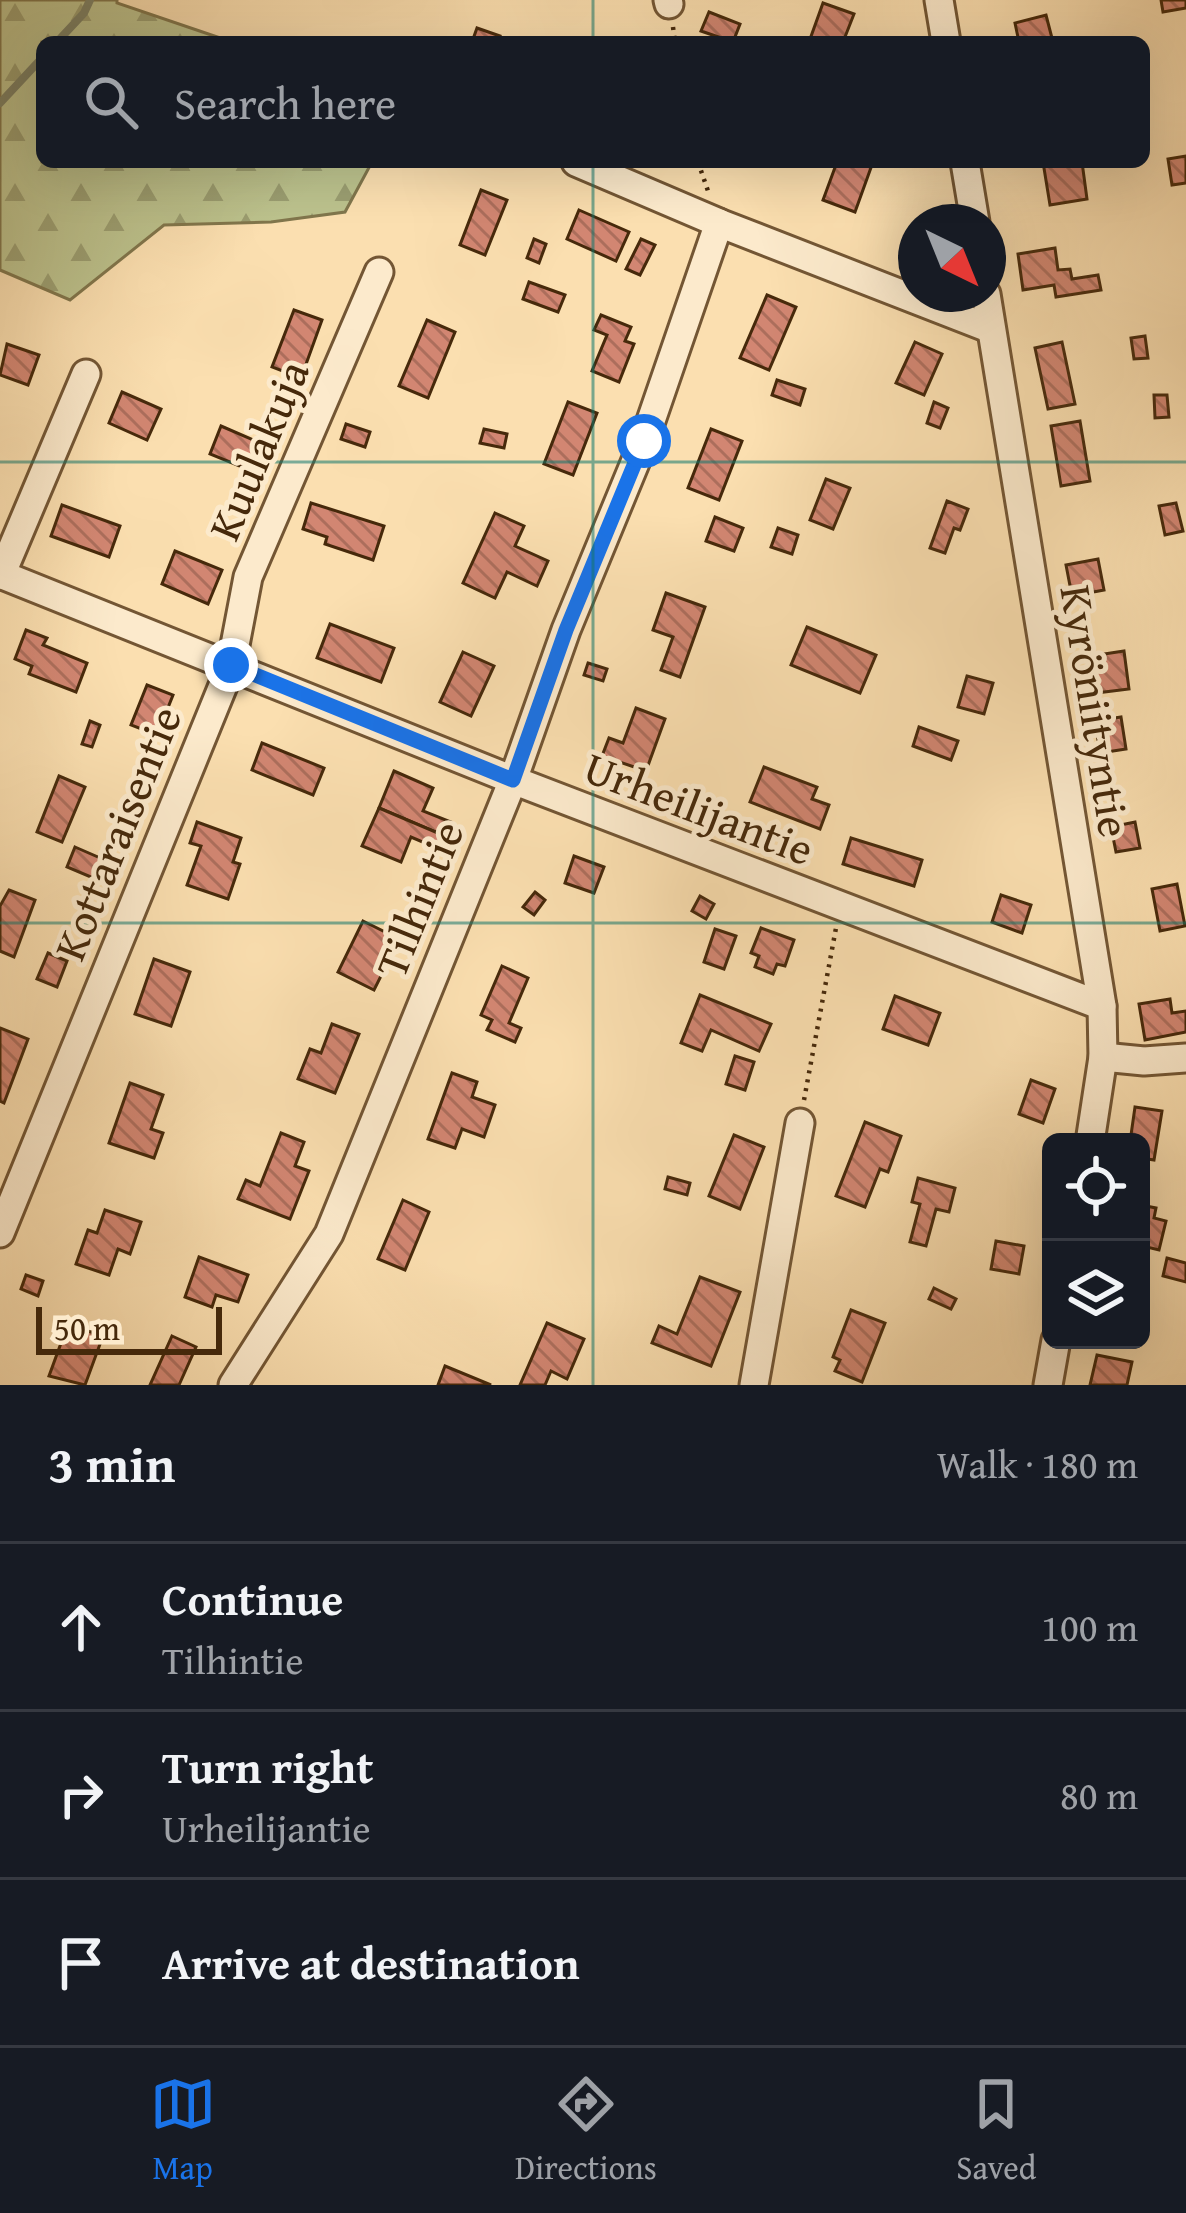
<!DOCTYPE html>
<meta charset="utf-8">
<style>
:root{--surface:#171b24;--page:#242831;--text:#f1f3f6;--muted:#9ea1a6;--line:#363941;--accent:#1a73e8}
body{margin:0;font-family:"Gentium Book Plus",serif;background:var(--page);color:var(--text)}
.controls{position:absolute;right:36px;bottom:36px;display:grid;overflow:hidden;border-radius:18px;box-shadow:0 12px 48px #0002}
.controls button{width:108px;height:108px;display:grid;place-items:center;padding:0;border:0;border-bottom:3px solid var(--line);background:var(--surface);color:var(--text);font:60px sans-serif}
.compass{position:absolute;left:898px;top:204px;width:108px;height:108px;border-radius:50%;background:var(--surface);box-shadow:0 12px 48px #0002;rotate:137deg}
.scale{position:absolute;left:36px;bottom:30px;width:186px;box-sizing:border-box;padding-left:12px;border:6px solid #46290b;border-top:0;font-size:33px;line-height:42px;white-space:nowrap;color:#46290b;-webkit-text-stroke:9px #fceacc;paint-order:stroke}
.stop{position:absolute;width:36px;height:36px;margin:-27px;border:9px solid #1a73e8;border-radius:50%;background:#fff}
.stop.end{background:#1a73e8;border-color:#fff;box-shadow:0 3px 12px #0008}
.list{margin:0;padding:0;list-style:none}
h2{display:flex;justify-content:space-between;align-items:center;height:156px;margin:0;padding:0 48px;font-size:51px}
h2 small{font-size:39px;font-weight:400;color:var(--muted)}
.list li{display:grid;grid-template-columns:78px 1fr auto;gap:36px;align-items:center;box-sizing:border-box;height:168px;padding:0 48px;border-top:3px solid var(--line)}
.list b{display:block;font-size:45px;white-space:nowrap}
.list p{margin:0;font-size:39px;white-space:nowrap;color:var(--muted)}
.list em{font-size:39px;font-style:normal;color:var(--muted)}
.icon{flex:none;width:66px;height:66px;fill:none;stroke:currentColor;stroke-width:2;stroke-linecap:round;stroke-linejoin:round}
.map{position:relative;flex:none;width:1186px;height:1385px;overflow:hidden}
.search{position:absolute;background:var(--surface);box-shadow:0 12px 48px #0002;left:36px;right:36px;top:36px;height:132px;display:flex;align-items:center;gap:30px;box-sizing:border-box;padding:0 42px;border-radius:18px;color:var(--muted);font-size:45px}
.sheet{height:660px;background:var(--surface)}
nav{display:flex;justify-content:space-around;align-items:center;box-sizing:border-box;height:168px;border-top:3px solid var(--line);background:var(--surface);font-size:33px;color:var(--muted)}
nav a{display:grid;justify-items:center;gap:6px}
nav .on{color:var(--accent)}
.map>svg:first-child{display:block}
.forest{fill:url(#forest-firs);stroke:#81764c;stroke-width:3}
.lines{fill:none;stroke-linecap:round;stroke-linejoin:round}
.stream{stroke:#7c8267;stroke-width:8}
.building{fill:url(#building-back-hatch);stroke:#46290b;stroke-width:3}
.minor-casing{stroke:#735634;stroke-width:33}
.path{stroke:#46290b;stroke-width:4.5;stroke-dasharray:3 6;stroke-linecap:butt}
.minor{stroke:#fceacc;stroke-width:27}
.route{stroke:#1a73e8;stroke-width:15}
.grid{fill:none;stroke:#0f766e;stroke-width:3;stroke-opacity:0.55}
.labels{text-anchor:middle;stroke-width:10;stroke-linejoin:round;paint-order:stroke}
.street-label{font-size:45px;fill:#46290b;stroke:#fceacc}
</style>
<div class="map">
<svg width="1186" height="1385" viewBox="0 0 1186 1385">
<defs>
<pattern id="forest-firs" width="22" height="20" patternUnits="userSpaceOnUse" patternTransform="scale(3)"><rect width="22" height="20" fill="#bcc28d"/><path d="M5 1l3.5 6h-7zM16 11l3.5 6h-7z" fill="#9b9e71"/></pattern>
<pattern id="building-back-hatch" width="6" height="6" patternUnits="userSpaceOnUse" patternTransform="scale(3)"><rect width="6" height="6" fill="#d28672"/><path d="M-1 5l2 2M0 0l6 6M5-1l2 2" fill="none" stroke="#ac6e5c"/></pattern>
</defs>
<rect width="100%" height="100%" fill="#fbdfb0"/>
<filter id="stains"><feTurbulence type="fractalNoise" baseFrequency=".00167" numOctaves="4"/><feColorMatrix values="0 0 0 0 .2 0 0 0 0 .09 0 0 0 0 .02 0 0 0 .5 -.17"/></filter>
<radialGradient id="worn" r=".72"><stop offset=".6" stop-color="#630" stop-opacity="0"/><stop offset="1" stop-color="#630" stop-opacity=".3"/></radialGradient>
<!-- forest -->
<polygon class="forest" points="0,0 117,0 117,3 232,42 42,42 42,162 372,162 345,212 271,222 164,225 70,300 0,270"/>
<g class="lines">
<!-- stream -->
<g class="stream">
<polyline points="57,42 84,13 90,0"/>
<polyline points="0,103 42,58"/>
</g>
</g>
<!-- building -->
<g class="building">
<polygon points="1161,0 1186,0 1186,8 1163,12"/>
<polygon points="823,3 854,14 843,42 809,42"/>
<polygon points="709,12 740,24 733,42 701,31"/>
<polygon points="1046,15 1053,42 1019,42 1015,23"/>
<polygon points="477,28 500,36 498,42 472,42"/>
<polygon points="1186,156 1186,183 1172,185 1168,159"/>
<polygon points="837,162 873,162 855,212 823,200"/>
<polygon points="1043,162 1082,162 1087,199 1050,205"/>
<polygon points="481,190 507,200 485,255 460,245"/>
<polygon points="579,210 629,232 616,261 567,239"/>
<polygon points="534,239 546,244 539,263 527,258"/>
<polygon points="641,239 655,245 640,275 626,269"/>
<polygon points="1055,248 1058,270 1070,269 1072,279 1098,275 1101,290 1056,297 1054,285 1023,290 1018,254"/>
<polygon points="529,282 565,295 558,312 523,299"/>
<polygon points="767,295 796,307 769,370 740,358"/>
<polygon points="294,310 322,320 301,378 272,367"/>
<polygon points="601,315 631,327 625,341 634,344 619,382 592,371 607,335 594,330"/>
<polygon points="427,320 455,332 428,398 399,386"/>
<polygon points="1145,336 1148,358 1134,359 1131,338"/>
<polygon points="915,342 942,354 924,395 896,383"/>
<polygon points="1062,342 1075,404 1048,409 1035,348"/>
<polygon points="7,344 39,355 28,385 0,375"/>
<polygon points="777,380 805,389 800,405 772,395"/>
<polygon points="122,392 161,409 147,440 109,423"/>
<polygon points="1154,395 1167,395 1169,417 1155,418"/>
<polygon points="568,402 597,413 573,475 544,464"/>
<polygon points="934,402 948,408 940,428 927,423"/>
<polygon points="1080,421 1090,481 1061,486 1051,426"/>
<polygon points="346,424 370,432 365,447 341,439"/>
<polygon points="221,426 258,442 247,469 210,454"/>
<polygon points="484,429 507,434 504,448 480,443"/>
<polygon points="711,429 742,441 719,500 688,488"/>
<polygon points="826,479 850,488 833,529 810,520"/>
<polygon points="947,501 968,509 960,530 954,528 945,553 930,548"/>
<polygon points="311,503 384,526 373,560 325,544 327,537 303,529"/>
<polygon points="1176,503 1183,531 1165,535 1159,506"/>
<polygon points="62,505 120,526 109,557 51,536"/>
<polygon points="495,513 524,526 515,546 548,561 537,586 507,572 495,598 463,583"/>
<polygon points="715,517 743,528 734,551 706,541"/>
<polygon points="778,528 798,535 792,554 771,547"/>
<polygon points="175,551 222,570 208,604 162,584"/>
<polygon points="1098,559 1104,590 1072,596 1066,565"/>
<polygon points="666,593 705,607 680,677 661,670 673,637 653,630"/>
<polygon points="330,624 394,648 381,682 317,658"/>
<polygon points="807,627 876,655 860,693 791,665"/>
<polygon points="26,630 47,638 43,645 87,663 76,692 29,674 32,666 15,659"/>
<polygon points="1124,651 1129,689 1096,693 1091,656"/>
<polygon points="463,652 494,666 471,716 440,702"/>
<polygon points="588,663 607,669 603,681 584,675"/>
<polygon points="967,676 993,683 984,714 958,707"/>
<polygon points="147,685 173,695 157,735 131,725"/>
<polygon points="636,708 665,719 646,771 602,756 609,738 623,743"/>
<polygon points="1121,717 1126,749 1100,753 1095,721"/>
<polygon points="90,721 100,725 92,747 82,744"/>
<polygon points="919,727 958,741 951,760 913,746"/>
<polygon points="262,743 324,768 313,795 252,770"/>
<polygon points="764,767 817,787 812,799 829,805 820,829 750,802"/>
<polygon points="394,771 433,788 423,811 451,822 445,836 379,808"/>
<polygon points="59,776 85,787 62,842 37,832"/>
<polygon points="379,808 445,836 439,849 411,837 401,862 362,846"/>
<polygon points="197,822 241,838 233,862 240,864 228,899 187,885 201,846 190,843"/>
<polygon points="1135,822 1140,848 1116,852 1111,827"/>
<polygon points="851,838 922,860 914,886 843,864"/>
<polygon points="75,847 107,861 98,880 67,867"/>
<polygon points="574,856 604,867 594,893 565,883"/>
<polygon points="1177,884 1185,926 1160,931 1152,889"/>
<polygon points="9,890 35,900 14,957 0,951 0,906"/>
<polygon points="535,892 545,900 534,915 523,907"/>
<polygon points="1001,895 1031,905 1022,933 992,922"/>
<polygon points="700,896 714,904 706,919 692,911"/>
<polygon points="363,921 391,935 377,964 385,968 374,990 338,972"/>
<polygon points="761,928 794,940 785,966 777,964 773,974 755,967 759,956 751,953"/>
<polygon points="715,929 736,936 724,969 704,962"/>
<polygon points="48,953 67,961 57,987 37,979"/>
<polygon points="154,959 190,972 171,1026 135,1014"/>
<polygon points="502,966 528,978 509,1023 521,1028 515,1042 487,1030 492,1020 481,1015"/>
<polygon points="700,995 771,1024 759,1051 711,1030 702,1051 681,1043"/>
<polygon points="895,996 940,1013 928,1045 883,1029"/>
<polygon points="1170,999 1172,1013 1186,1011 1186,1032 1145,1040 1139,1004"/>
<polygon points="332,1024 359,1034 335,1093 298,1079 310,1049 321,1053"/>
<polygon points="0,1028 28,1039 4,1103 0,1101"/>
<polygon points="735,1056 754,1062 745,1090 726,1084"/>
<polygon points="452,1073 477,1082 472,1097 495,1105 484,1137 462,1129 455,1148 428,1139"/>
<polygon points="1031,1080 1055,1089 1043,1123 1019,1114"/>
<polygon points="130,1083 163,1095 151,1129 163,1133 154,1158 109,1143"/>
<polygon points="1135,1107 1162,1111 1154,1160 1141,1158 1141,1142 1130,1142"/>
<polygon points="865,1122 901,1136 888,1172 880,1169 865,1207 836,1196"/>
<polygon points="281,1133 304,1142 295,1166 309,1171 290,1219 238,1199 246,1180 260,1186"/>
<polygon points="734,1135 764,1147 740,1209 709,1196"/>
<polygon points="668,1177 690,1183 687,1195 665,1189"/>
<polygon points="918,1178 955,1188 949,1212 936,1209 926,1246 910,1242 920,1204 912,1202"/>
<polygon points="403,1200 429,1212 405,1270 378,1259"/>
<polygon points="1141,1205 1156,1208 1154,1218 1166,1221 1159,1250 1147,1247 1146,1255 1141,1254"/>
<polygon points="105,1210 141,1222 130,1254 118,1249 109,1275 76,1264 88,1230 97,1233"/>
<polygon points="996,1241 1024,1246 1019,1274 991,1269"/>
<polygon points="199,1257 248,1275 238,1302 216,1295 212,1307 185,1297"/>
<polygon points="1167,1258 1186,1263 1186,1282 1163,1276"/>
<polygon points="26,1275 43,1281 38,1296 21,1289"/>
<polygon points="700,1277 740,1292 711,1366 652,1343 659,1326 677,1334"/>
<polygon points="934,1288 956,1299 951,1309 929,1299"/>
<polygon points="851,1310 885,1323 862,1382 835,1371 840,1360 833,1357"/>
<polygon points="547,1323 584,1339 567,1379 551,1371 545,1385 520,1385"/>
<polygon points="68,1324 103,1336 85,1385 49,1376"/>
<polygon points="172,1336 196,1347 179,1385 150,1385"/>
<polygon points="1097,1355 1132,1362 1127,1385 1090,1385"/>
<polygon points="445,1366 491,1385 438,1385"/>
</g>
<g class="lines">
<!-- minor casing -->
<g class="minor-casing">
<g id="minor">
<polyline points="668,0 669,4"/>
<polyline points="939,0 946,42"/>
<polyline points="576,162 719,223 991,329"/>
<polyline points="965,162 975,222"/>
<polyline points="986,294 1102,1006 1103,1057 1090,1142"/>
<polyline points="0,574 513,780 1102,1006"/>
<polyline points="1,575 86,374"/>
<polyline points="1103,1057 1144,1061 1186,1058"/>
<polyline points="0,1233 231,666 248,577 379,272"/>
<polyline points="233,1385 329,1234 513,780 566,630 644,441 719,223"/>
<polyline points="754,1385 800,1123"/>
<polyline points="1048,1385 1056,1340"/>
</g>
</g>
<!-- path -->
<g class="path">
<polyline points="673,27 675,42"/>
<polyline points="698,162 708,191"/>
<polyline points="804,1100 836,928"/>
</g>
<!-- minor -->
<use href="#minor" class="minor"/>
</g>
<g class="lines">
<!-- route -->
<polyline class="route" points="231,665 513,780 566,630 644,441"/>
</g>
<!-- grid -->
<path class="grid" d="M593 0V42M593 162V1385M0 462H1186M0 923H1186"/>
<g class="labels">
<!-- street labels -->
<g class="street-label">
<text transform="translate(258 450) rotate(-67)" y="16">Kuulakuja</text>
<text transform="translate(1096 711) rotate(81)" y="16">Kyröniityntie</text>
<text transform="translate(699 808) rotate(21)" y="16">Urheilijantie</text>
<text transform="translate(117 833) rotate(-68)" y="16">Kottaraisentie</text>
<text transform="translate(419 899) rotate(-68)" y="16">Tilhintie</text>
</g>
</g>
<rect width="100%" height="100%" filter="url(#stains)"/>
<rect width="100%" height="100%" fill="url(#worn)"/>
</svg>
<div class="controls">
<button><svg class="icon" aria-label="locate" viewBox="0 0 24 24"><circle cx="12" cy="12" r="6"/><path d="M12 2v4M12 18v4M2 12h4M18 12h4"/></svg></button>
<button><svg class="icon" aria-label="layers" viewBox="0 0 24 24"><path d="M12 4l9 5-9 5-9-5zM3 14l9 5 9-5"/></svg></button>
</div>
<svg class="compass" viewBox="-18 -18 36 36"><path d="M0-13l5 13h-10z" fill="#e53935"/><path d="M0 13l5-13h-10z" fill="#9ea1a6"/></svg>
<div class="scale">50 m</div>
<div class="stop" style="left:644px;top:441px"></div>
<div class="stop end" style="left:231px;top:665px"></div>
<div class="search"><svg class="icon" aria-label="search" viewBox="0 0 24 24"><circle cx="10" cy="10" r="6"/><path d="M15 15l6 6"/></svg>Search here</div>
</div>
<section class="sheet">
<h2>3 min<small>Walk · 180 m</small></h2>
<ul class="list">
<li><svg class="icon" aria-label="ahead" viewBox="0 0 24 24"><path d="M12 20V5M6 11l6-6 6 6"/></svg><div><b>Continue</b><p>Tilhintie</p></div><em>100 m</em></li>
<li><svg class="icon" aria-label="right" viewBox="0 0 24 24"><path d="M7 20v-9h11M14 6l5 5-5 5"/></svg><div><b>Turn right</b><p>Urheilijantie</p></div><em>80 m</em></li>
<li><svg class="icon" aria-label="arrive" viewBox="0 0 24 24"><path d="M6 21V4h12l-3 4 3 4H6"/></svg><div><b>Arrive at destination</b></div></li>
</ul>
</section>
<nav>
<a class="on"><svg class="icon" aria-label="map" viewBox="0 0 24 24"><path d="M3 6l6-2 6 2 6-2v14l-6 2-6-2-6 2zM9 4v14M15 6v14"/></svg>Map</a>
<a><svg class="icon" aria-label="directions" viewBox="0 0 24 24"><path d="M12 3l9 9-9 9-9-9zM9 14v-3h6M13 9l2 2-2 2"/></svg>Directions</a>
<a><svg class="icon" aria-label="saved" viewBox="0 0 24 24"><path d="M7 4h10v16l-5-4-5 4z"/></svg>Saved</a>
</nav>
